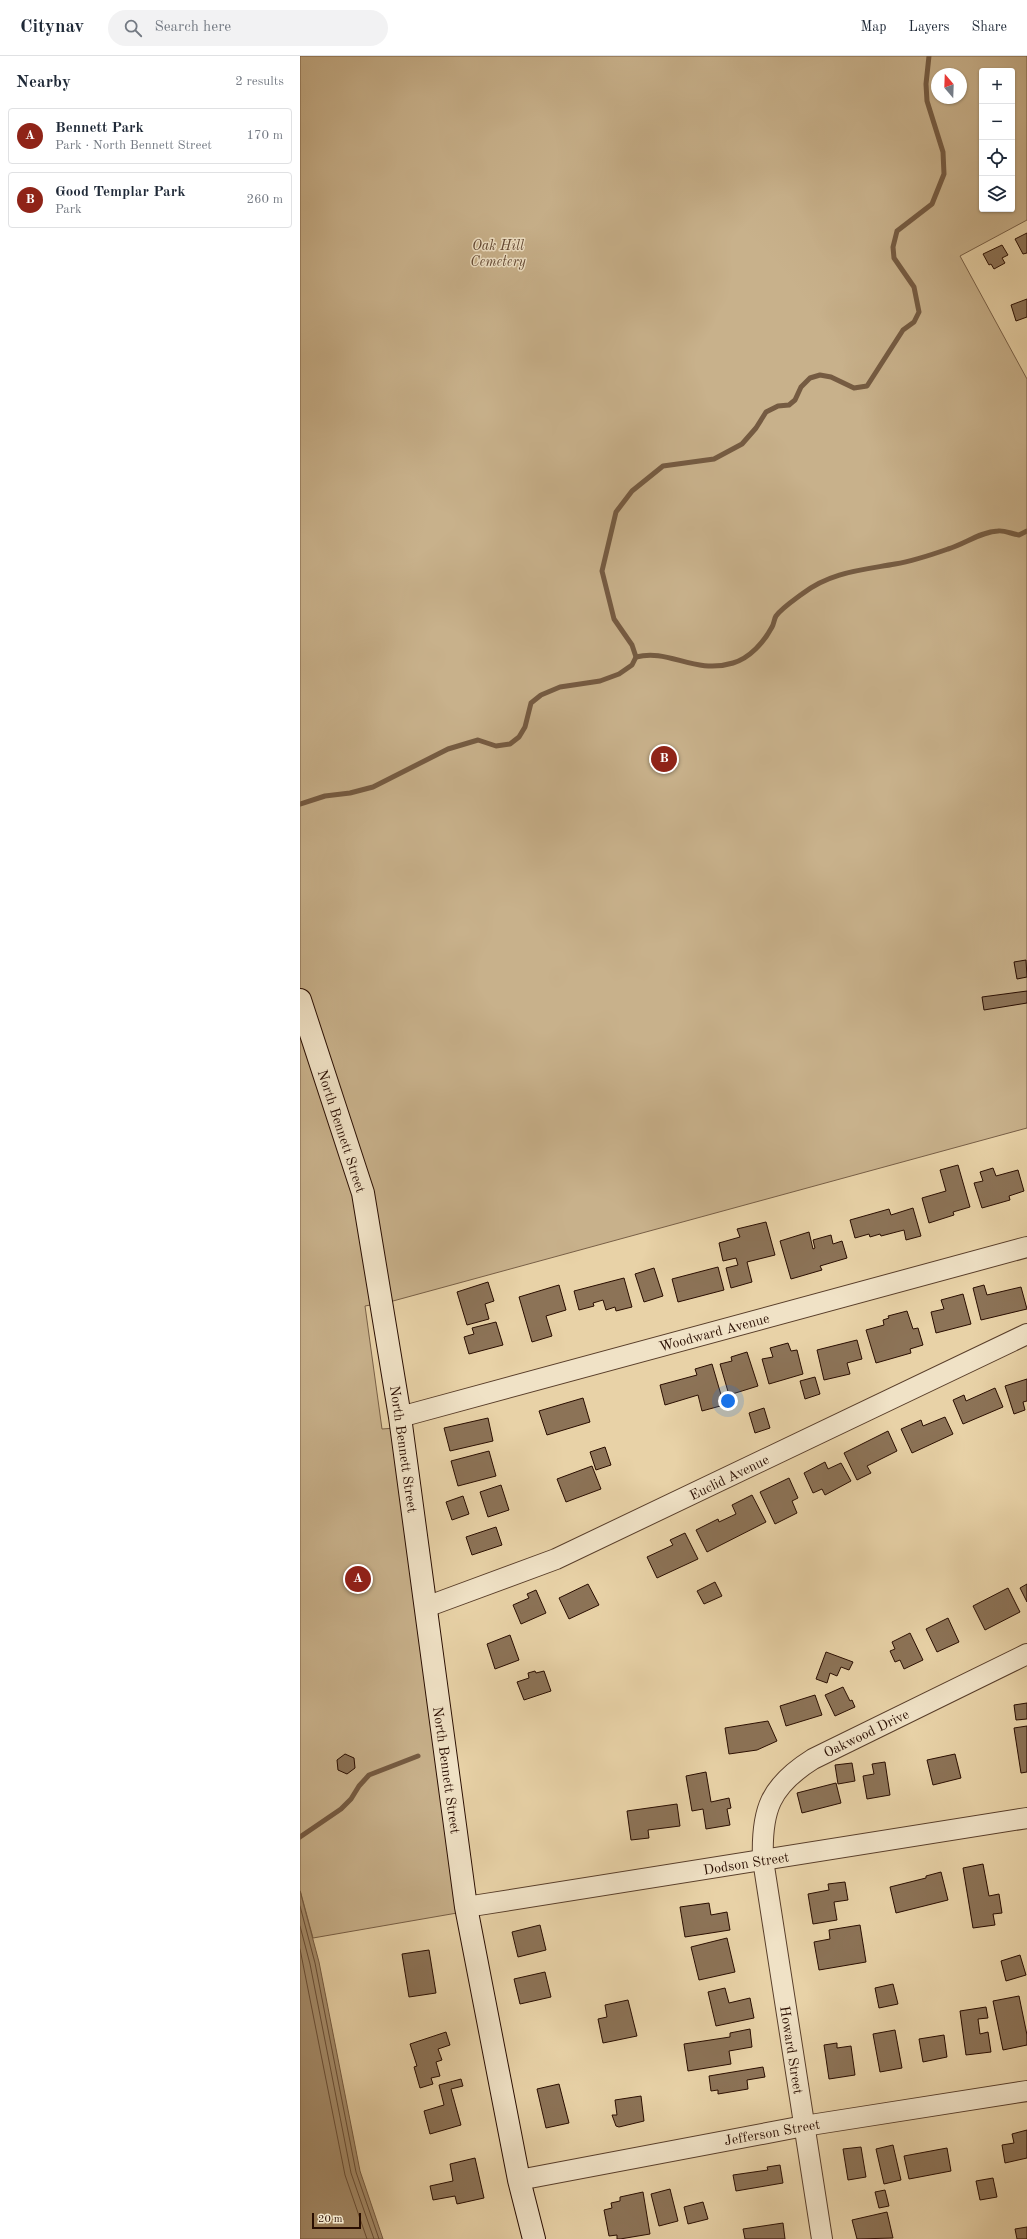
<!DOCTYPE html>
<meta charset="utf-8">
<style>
:root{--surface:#fff;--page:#f2f2f3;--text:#1f2937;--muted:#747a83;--line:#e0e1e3;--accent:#8f2418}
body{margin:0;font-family:"Old Standard TT",serif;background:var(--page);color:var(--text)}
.controls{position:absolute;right:12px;top:12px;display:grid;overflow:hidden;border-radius:4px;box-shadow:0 1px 3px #0004}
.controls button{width:36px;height:36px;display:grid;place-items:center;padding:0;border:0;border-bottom:1px solid var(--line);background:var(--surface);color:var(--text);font:20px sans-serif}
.compass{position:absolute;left:631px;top:12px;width:36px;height:36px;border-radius:50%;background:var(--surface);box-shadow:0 1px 3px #0004;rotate:341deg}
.scale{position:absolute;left:12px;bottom:10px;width:49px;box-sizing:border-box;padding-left:4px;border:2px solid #290d00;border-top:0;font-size:11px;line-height:14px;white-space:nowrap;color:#290d00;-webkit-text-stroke:3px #f0e2c6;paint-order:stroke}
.you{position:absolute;left:428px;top:1345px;width:14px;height:14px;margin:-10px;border:3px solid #fff;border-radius:50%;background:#1a73e8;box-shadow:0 0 0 6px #1a73e833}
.badge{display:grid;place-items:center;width:26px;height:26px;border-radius:50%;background:var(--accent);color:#fff;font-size:13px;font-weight:700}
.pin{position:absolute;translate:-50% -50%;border:2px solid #fff;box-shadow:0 1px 4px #0006}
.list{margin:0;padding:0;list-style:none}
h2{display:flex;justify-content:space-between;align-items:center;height:52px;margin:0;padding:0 16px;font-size:17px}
h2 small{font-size:13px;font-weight:400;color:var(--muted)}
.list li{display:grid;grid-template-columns:26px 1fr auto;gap:12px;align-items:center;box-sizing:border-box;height:56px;margin:0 8px 8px;padding:0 8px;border:1px solid var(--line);border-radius:4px}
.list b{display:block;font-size:15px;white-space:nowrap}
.list p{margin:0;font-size:13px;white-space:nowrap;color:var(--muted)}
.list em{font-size:13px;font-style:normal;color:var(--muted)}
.icon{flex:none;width:22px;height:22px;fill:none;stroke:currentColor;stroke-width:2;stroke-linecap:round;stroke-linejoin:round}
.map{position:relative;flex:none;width:727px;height:2183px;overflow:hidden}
header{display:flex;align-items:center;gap:24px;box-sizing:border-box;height:56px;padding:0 20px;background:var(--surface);border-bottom:1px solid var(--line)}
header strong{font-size:19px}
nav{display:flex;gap:22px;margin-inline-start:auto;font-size:14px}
.search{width:280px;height:36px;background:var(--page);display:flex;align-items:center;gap:10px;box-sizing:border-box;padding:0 14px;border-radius:22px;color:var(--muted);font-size:15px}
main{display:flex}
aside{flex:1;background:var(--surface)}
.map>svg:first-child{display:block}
.green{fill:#c8b18b;stroke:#785f46;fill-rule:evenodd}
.water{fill:#a78f6e;stroke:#755b42}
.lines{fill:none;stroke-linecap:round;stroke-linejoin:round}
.shore{stroke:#684e37;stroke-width:1}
.stream{stroke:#755b42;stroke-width:5}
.building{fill:#8c7357;stroke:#290d00}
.street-casing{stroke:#593e2a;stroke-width:22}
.secondary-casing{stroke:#290d00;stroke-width:24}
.street{stroke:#f0e2c6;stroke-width:20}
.secondary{stroke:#f0e2c6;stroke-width:22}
.labels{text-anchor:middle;stroke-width:3;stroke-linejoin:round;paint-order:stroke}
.park-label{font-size:14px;font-style:italic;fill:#614631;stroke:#f0e2c6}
.street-label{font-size:14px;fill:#290d00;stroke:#f0e2c6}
</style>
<header>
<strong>Citynav</strong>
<div class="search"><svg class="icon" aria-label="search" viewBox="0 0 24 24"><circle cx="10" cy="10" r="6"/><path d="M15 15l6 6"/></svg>Search here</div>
<nav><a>Map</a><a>Layers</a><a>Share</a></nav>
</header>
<main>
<aside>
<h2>Nearby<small>2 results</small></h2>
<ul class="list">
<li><span class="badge">A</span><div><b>Bennett Park</b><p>Park · North Bennett Street</p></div><em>170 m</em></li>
<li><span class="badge">B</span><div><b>Good Templar Park</b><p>Park</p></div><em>260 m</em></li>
</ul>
</aside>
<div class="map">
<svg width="727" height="2183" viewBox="0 0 727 2183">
<rect width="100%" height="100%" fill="#e8d2a7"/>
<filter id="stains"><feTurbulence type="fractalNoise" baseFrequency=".005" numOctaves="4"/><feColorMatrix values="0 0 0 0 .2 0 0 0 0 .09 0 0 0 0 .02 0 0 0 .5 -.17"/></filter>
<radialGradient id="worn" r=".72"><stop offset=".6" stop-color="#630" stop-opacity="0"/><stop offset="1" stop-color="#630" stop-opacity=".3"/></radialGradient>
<!-- green -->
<path class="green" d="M0 0H727V164L660 200 727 323V1072L93 1245 65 1250 82 1373 95 1372 157 1857 13 1882 0 1834ZM682 15H712V153H682ZM637 18H661V42H637Z"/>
<!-- water -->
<polygon class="water" points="0,1835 19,1906 60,2115 83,2183 0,2183"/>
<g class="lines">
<!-- shore -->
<g class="shore">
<polyline points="0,1850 15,1907 56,2116 79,2183"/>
<polyline points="0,1870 10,1908 51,2117 74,2183"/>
<polyline points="0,1893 45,2119 67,2183"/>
</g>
<!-- stream -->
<g class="stream">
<path d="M336 601C369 592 394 619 433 607 450 602 464 586 472 571 474 568 474 563 476 560 482 552 494 544 502 538 530 516 562 514 595 508 613 505 631 499 648 493 665 488 680 476 698 475 704 474 712 478 719 479L727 475"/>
<polyline points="0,748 25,740 50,737 73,731 148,693 178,684 196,690 210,688 219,681 225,671 231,647 241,639 260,631 300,625 319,618 332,609 336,601 332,589 314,563 302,515 316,456 332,435 363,410 414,403 442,388 456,372 466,356 478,350 489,349 495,344 501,331 510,322 520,319 531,321 554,332 567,330 603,274 614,266 619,256 614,231 594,202 593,191 597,175 632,148 644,118 643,96 627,45 626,28 629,0"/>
<polyline points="0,1781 41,1753 51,1743 59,1730 69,1719 118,1700"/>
</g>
</g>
<!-- building -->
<g class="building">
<polygon points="727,177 727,197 723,198 715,183"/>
<polygon points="702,189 708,199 702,202 705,207 694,213 691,208 689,209 683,198"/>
<polygon points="727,243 727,261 716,265 711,249"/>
<polygon points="726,904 727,921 717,923 714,906"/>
<polygon points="727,935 727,947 684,954 682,941"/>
<polygon points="658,1109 670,1151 653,1156 654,1159 629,1167 622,1142 646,1135 640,1114"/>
<polygon points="693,1112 696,1120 718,1114 724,1135 709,1140 710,1144 682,1152 674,1127 683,1125 680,1116"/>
<polygon points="613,1152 621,1180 606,1184 604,1174 581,1180 580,1178 570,1181 569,1178 555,1182 550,1164 589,1153 591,1159"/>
<polygon points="466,1166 475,1199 447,1206 452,1226 431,1232 426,1212 438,1209 436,1202 423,1205 419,1187 440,1181 437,1173"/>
<polygon points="509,1176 513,1193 515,1192 513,1184 531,1179 533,1188 542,1185 547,1202 520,1210 522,1214 491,1223 480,1185"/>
<polygon points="418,1211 424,1234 378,1246 372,1223"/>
<polygon points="354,1212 363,1240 344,1246 335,1218"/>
<polygon points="324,1222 332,1251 316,1255 315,1251 306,1254 303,1244 293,1247 294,1250 279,1254 274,1235"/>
<polygon points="188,1226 194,1245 185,1248 189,1263 167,1269 157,1236"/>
<polygon points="259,1229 266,1254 246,1260 252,1280 232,1286 219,1241"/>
<polygon points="684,1229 687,1239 721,1231 727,1253 681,1264 673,1232"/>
<polygon points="663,1238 671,1268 636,1277 631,1256 644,1253 641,1244"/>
<polygon points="607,1255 613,1273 618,1272 623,1289 610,1293 611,1297 576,1307 566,1274 584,1269 583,1264 589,1262 588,1260"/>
<polygon points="196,1266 203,1289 169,1298 164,1281 174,1278 172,1272"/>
<polygon points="557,1284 562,1303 547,1307 550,1318 524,1324 517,1294"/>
<polygon points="488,1287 491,1295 497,1294 503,1318 469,1328 462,1303 473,1301 470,1292"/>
<polygon points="447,1296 458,1330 429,1339 420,1308 432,1305 431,1301"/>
<polygon points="412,1308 424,1349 402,1355 398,1339 365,1349 360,1329 397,1319 395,1313"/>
<polygon points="515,1321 520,1338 505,1343 500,1325"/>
<polygon points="727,1323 727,1345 723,1346 725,1354 714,1358 705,1330"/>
<polygon points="695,1332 703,1351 663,1368 653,1344 664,1339 666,1345"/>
<polygon points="283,1342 290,1366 247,1379 239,1355"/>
<polygon points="464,1352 470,1372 455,1377 449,1357"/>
<polygon points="645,1361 653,1378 612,1397 601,1373 621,1364 623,1370"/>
<polygon points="188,1362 193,1385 150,1395 144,1372"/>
<polygon points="588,1375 597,1395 567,1410 571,1417 557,1424 544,1397"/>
<polygon points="305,1391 311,1409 296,1414 290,1396"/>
<polygon points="189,1395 196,1420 158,1430 151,1405"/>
<polygon points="525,1406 528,1413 541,1407 551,1425 525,1439 522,1433 513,1437 504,1417"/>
<polygon points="292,1410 301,1433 266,1446 257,1423"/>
<polygon points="489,1422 498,1442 492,1445 497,1457 475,1468 460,1436"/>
<polygon points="201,1429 209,1454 188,1461 180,1436"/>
<polygon points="452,1439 466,1466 407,1496 396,1474 418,1463 419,1466 436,1458 432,1449"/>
<polygon points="163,1440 169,1458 152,1464 146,1446"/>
<polygon points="196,1471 202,1489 172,1499 166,1481"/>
<polygon points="385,1477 398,1503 357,1522 347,1501 373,1489 370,1484"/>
<polygon points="415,1526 422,1540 404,1548 397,1535"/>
<polygon points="288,1528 299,1549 269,1563 259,1542"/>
<polygon points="727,1528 727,1546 720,1532"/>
<polygon points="708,1532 720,1556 685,1574 673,1550"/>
<polygon points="236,1534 246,1557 221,1568 213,1549 229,1542 227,1538"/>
<polygon points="648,1562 659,1586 637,1596 626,1573"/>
<polygon points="610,1577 623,1604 604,1613 600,1604 595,1606 590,1595 595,1593 592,1586"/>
<polygon points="210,1579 219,1604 195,1613 187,1588"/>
<polygon points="526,1596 553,1606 549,1614 541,1611 537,1620 530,1617 527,1627 516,1623"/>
<polygon points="235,1615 236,1617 244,1615 251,1635 224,1644 217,1626 229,1622 228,1617"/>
<polygon points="543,1631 550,1645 552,1644 555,1651 535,1660 525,1639"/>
<polygon points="515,1639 522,1659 486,1670 480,1650"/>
<polygon points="727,1647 727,1663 716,1664 714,1649"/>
<polygon points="468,1665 477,1685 457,1694 429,1698 425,1672"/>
<polygon points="727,1670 727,1716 721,1717 714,1672"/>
<polygon points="45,1698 54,1702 55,1712 47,1718 38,1714 37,1704"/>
<polygon points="655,1698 661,1722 633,1729 627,1704"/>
<polygon points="585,1706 590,1739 567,1743 563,1720 574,1718 572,1708"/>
<polygon points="552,1707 555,1725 538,1728 535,1709"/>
<polygon points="406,1716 411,1746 429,1742 431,1752 427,1753 430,1769 406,1773 403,1753 392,1755 386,1720"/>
<polygon points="536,1727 541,1747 502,1757 497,1737"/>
<polygon points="377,1748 380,1770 348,1774 349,1782 331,1784 327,1755"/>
<polygon points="683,1808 689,1840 699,1838 702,1857 693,1858 695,1869 673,1872 663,1812"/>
<polygon points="641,1816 648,1844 596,1857 590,1831 626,1822 626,1820"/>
<polygon points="545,1826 548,1844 534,1846 537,1864 513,1868 508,1838 529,1834 528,1828"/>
<polygon points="409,1847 411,1859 427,1856 430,1874 385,1881 380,1851"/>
<polygon points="240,1869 246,1894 218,1901 212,1876"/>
<polygon points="560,1869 566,1906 519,1914 514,1886 530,1883 529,1874"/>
<polygon points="427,1882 435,1916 399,1924 391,1891"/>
<polygon points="129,1894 136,1937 109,1941 102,1898"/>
<polygon points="720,1899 726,1919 706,1925 701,1905"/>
<polygon points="245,1916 251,1941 220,1948 214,1923"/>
<polygon points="593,1928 598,1948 579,1952 575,1932"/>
<polygon points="425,1932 429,1947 450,1942 454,1962 416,1970 408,1936"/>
<polygon points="719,1940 727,1979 727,1989 703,1994 693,1945"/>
<polygon points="328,1944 337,1980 303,1987 298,1963 307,1961 305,1949"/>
<polygon points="686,1951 688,1962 678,1963 680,1978 688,1976 691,1996 666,1999 660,1955"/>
<polygon points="450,1973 452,1991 429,1995 431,2008 388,2015 384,1988 430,1981 430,1977"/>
<polygon points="595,1974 602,2012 580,2016 573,1978"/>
<polygon points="146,1976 150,1989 138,1993 142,2004 136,2006 140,2020 131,2022 133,2028 120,2032 114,2011 117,2010 110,1988"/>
<polygon points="644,1979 647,2001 623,2006 619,1983"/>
<polygon points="537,1987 537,1992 551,1990 555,2019 529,2023 524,1989"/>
<polygon points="463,2011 465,2021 447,2024 448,2033 418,2038 418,2034 411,2035 409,2020"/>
<polygon points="161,2023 163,2030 151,2033 161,2069 130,2078 124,2055 144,2049 139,2029"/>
<polygon points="259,2028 269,2067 246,2072 237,2033"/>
<polygon points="341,2040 344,2065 319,2071 316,2070 312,2059 317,2059 315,2044"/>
<polygon points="727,2074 727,2102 705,2107 702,2089 714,2087 712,2078"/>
<polygon points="593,2089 601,2124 584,2128 576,2093"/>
<polygon points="561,2091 566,2121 548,2124 543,2093"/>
<polygon points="647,2092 651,2115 609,2123 604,2100"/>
<polygon points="175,2102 184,2142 157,2148 155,2140 133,2144 130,2130 153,2125 150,2108"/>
<polygon points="480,2109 483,2127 436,2135 433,2119 468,2114 467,2111"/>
<polygon points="693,2122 697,2141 680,2144 676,2125"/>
<polygon points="370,2133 378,2165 359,2170 351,2138"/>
<polygon points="585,2134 589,2150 579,2152 575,2136"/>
<polygon points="343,2136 350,2178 320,2183 317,2183 317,2179 309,2180 304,2154 312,2152 311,2147 320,2145 320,2141"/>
<polygon points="403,2146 408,2163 388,2168 384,2151"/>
<polygon points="587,2156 593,2182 557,2183 552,2164"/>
<polygon points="483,2167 485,2183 445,2183 443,2173"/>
<polygon points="727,2171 727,2183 717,2183 715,2173"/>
</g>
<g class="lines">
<!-- street casing -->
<g class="street-casing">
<g id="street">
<polyline points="100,1361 727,1191"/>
<polyline points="126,1551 256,1503 727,1278"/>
<polyline points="166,1851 727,1762"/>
<polyline points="219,2124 504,2070 727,2035"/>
<path d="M522 2183 463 1804C461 1754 470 1730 513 1703L727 1598"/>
</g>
</g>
<!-- secondary casing -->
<g class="secondary-casing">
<polyline id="secondary" points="0,944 63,1137 100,1361 166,1851 219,2124 234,2183"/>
</g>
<!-- street -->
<use href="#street" class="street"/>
<!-- secondary -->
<use href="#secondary" class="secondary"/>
</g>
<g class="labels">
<!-- park labels -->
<g class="park-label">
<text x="198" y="194">Oak Hill<tspan x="198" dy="16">Cemetery</tspan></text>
</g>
<!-- street labels -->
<g class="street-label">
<text transform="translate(42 1075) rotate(72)" y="5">North Bennett Street</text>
<text transform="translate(414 1276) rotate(-15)" y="5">Woodward Avenue</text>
<text transform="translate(104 1393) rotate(82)" y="5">North Bennett Street</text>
<text transform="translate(429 1421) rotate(-26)" y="5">Euclid Avenue</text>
<text transform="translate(566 1677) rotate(-26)" y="5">Oakwood Drive</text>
<text transform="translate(147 1714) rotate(82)" y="5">North Bennett Street</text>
<text transform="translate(446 1807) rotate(-9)" y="5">Dodson Street</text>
<text transform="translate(492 1994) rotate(81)" y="5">Howard Street</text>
<text transform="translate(472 2076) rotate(-10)" y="5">Jefferson Street</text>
</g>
</g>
<rect width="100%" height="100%" filter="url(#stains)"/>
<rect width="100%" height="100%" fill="url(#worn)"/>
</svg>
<div class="controls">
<button>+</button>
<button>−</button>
<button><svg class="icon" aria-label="locate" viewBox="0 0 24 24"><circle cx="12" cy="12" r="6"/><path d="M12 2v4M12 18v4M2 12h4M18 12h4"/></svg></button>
<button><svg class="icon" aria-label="layers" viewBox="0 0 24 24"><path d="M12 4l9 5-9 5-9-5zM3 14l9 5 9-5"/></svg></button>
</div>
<svg class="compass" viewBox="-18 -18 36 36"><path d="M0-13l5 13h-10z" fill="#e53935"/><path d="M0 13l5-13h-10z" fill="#747a83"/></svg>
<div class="scale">20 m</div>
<div class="you"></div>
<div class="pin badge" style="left:58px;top:1523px">A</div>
<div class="pin badge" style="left:364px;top:703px">B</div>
</div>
</main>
